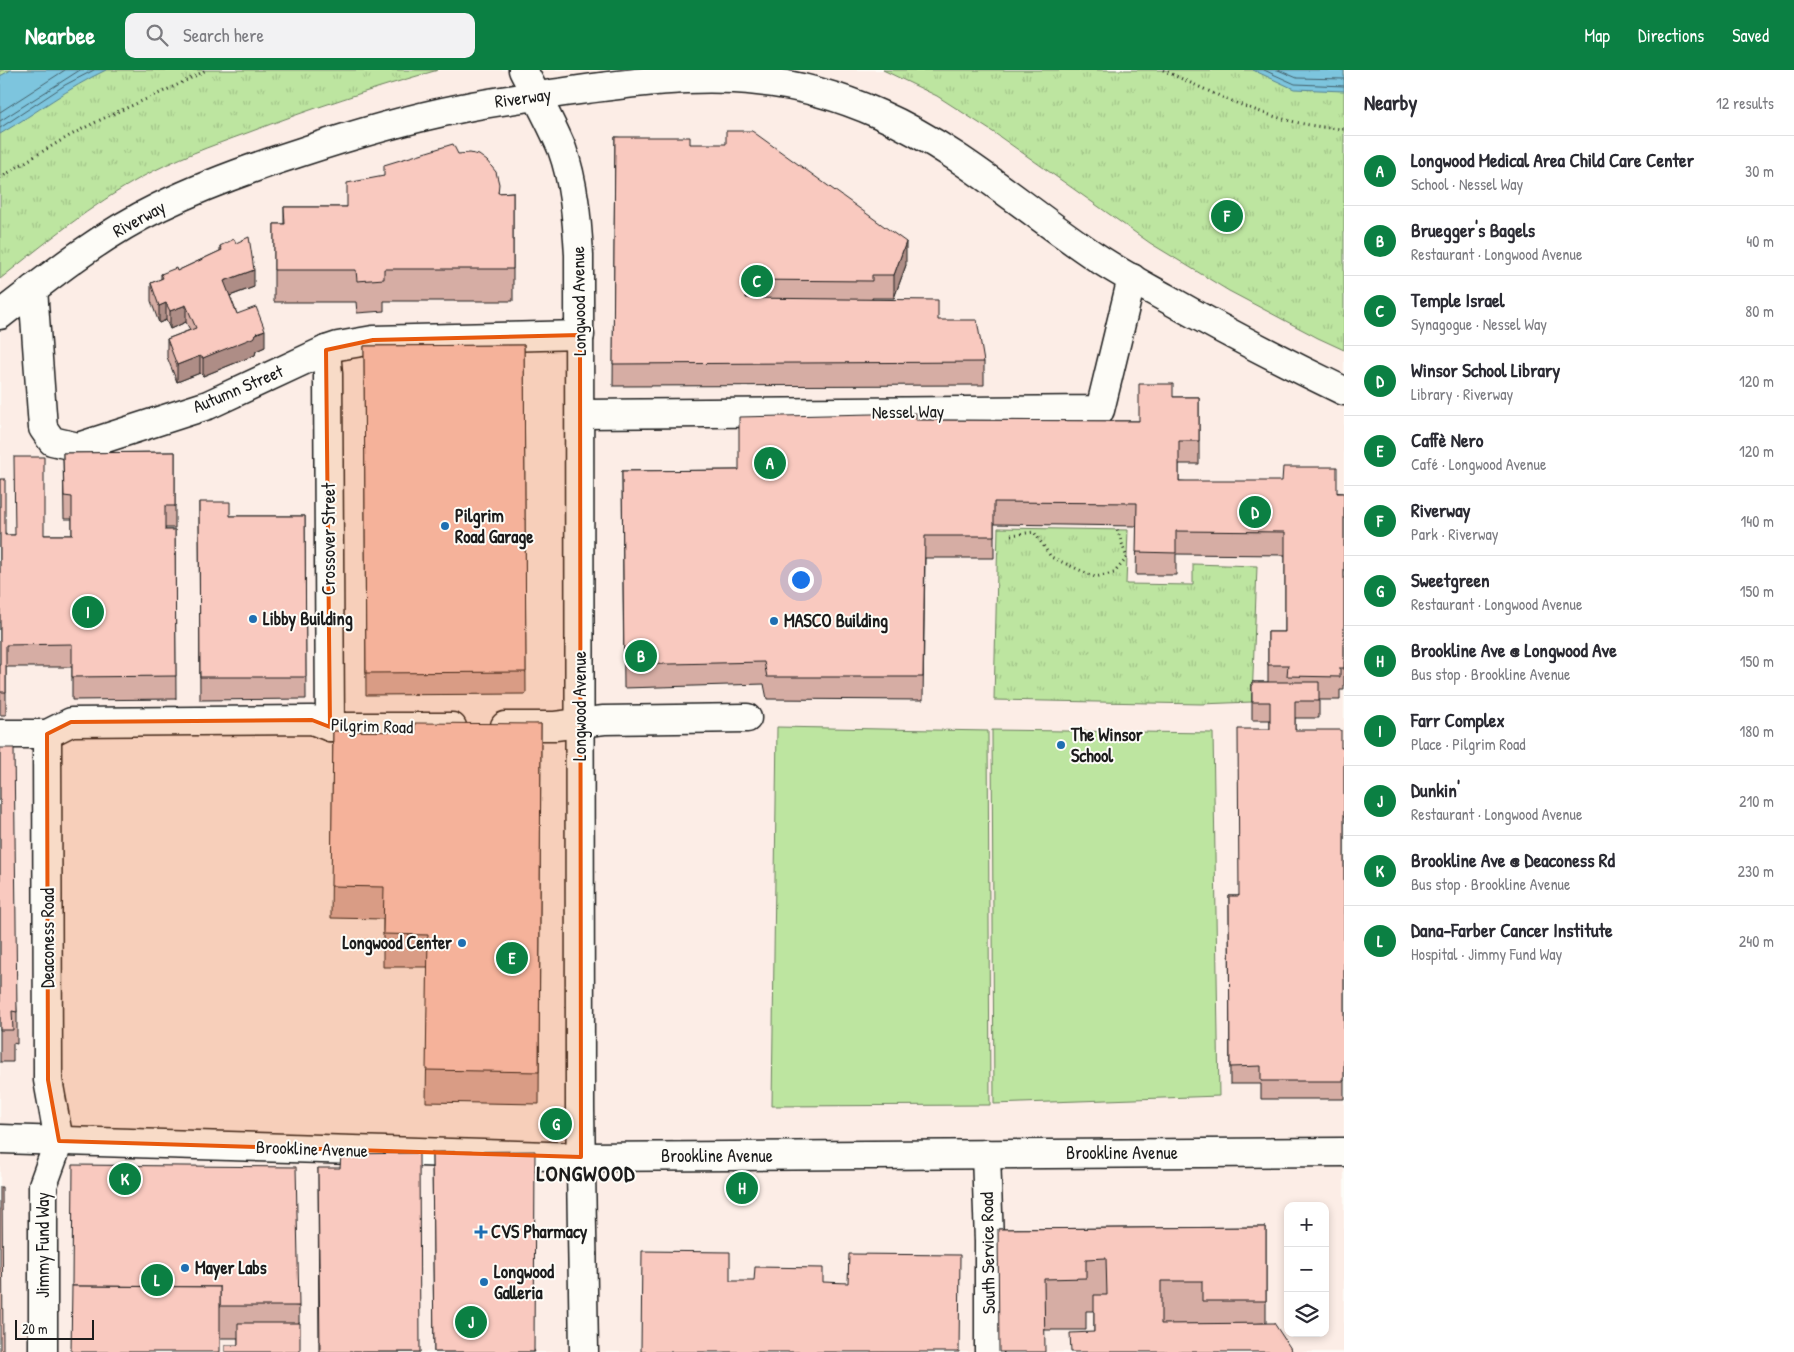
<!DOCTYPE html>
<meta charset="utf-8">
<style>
:root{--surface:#fff;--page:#f2f2f3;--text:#2b2b33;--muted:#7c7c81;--line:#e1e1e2;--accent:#0b8043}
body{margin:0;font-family:"Patrick Hand",sans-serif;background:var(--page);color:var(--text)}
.controls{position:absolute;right:15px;bottom:15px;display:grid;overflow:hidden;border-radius:10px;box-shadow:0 2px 8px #0003}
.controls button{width:45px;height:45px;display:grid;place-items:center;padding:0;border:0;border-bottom:1px solid var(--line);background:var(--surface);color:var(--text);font:25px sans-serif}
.scale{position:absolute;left:15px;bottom:12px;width:79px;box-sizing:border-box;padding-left:5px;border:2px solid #1c1c1c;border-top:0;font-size:14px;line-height:18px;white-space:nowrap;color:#1c1c1c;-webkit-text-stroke:4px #fdfcf7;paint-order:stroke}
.you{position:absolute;left:800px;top:509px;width:18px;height:18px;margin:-12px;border:4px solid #fff;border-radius:50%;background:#1a73e8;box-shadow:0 0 0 8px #1a73e833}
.badge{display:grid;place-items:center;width:32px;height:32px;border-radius:50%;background:var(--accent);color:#fff;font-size:16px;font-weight:700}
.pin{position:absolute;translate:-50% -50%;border:2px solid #fff;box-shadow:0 1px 5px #0006}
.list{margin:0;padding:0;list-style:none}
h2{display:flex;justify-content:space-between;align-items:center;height:65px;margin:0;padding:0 20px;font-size:21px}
h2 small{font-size:16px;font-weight:400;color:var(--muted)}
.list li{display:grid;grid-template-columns:32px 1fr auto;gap:15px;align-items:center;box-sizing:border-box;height:70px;padding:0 20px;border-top:1px solid var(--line)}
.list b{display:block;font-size:19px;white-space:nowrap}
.list p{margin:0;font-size:16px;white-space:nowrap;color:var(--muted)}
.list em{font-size:16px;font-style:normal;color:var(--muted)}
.icon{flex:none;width:28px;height:28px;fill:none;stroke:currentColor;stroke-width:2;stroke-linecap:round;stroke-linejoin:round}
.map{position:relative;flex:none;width:1344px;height:1282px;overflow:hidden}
header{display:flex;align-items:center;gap:30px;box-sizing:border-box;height:70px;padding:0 25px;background:var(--accent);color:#fff}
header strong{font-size:24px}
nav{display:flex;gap:28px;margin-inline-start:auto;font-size:18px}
.search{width:350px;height:45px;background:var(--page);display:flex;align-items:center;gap:12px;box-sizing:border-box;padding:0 18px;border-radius:10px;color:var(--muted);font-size:19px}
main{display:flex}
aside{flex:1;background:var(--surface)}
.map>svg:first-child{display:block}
.built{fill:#fcede6;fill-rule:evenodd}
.green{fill:#bde5a0;stroke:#6c805e}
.park{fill:url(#park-tufts);stroke:#6c805e}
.water{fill:#7dc5de;stroke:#568190}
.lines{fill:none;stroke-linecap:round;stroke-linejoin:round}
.shore{stroke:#43606a;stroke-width:1}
.minor-casing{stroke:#1c1c1c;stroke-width:31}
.major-casing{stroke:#1c1c1c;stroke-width:31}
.highway-casing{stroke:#1c1c1c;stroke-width:31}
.path{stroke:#1c1c1c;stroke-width:3;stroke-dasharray:1 4;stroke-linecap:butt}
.minor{stroke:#fdfcf7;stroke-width:28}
.major{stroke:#fdfcf7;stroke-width:28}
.highway{stroke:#fdfcf7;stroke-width:28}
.wall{fill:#d6ada4;stroke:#1c1c1c}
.shaded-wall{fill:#ae8d86;stroke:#1c1c1c}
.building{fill:#f9c9bf;stroke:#1c1c1c}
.marked{fill:#e8590c;fill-opacity:0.2;stroke:#e8590c;stroke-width:4;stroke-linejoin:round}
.poi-dot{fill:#1f6fb2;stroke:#fdfcf7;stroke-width:2}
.labels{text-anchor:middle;stroke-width:4;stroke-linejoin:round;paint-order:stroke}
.street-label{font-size:18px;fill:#1c1c1c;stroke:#fdfcf7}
.poi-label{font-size:18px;font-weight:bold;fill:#1c1c1c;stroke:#fdfcf7;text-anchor:start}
.district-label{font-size:22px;font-weight:bold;letter-spacing:1px;fill:#1c1c1c;stroke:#fdfcf7}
</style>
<header>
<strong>Nearbee</strong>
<div class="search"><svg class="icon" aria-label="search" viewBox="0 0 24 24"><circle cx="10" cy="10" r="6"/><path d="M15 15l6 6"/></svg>Search here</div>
<nav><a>Map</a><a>Directions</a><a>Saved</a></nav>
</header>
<main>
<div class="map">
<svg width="1344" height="1282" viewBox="0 0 1344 1282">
<defs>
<pattern id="park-tufts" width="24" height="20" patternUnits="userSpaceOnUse" patternTransform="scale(1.25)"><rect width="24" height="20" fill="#bde5a0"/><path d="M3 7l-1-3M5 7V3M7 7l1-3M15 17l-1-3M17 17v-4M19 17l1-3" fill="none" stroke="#a2c489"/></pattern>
</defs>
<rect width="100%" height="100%" fill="#fdfcf7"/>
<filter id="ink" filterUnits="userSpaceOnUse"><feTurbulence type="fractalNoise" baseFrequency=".02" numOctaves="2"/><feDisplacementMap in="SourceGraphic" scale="10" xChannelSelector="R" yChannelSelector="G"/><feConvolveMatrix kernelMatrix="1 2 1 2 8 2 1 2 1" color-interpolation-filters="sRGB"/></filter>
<g filter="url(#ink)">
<!-- built -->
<path class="built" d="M86 0H1344V1282H0V56ZM1288 1136H1325V1263H1288Z"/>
<!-- green -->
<g class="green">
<polygon points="777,657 988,661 990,1035 772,1036"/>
<polygon points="992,660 1213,663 1219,1026 994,1034"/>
</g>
<!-- park -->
<g class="park">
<path d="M0 0H438C374 18 310 39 247 63 211 76 175 89 142 107 91 135 45 173 0 209Z"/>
<polygon points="883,0 1344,0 1344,280 1318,268 1229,221 1150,173 993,62 937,26"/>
<polygon points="998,458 1128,460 1126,514 1193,515 1193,494 1257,496 1252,632 1201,634 994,630"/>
</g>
<!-- water -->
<g class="water">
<path d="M11 0H106C68 18 36 43 0 64V6Z"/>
<polygon points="1253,0 1344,0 1344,21 1294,19"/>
</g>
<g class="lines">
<!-- shore -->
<g class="shore">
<polyline points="1264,0 1295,14 1344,16"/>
<polyline points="1278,0 1297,8 1344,9"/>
<polyline points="0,42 65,0"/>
<polyline points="0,51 80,0"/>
<polyline points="0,58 65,15 94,0"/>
</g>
<!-- minor casing -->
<g class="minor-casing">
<g id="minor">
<polyline points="33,219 43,358 52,371 78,377 208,335 326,280 338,276 373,270 580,265"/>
<polyline points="326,280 328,304 330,657"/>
<polyline points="580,344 1100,340 1132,208"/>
<polyline points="505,656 555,656 604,650 747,648"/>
<polyline points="0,664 47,664 71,652 312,650 330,657 452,657"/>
<polyline points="986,1084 989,1172 989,1282"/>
<polyline points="43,1282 43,1115 59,1071 48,1010 47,664"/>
</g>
</g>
<!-- major casing -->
<g class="major-casing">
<path id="major" d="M523 0C536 26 551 52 562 79 574 112 577 150 579 185L580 1038 584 1282"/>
</g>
<!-- highway casing -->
<g class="highway-casing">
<g id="highway">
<path d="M0 245C51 205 101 165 159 137 204 115 251 98 298 83 352 65 407 49 462 38 496 31 531 27 565 22 628 13 694 4 758 11 799 15 841 27 879 44 959 79 1024 139 1096 187 1118 202 1143 215 1166 228 1224 261 1284 292 1344 321"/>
<polyline points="0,1069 581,1087 1344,1082"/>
</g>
</g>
<!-- path -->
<g class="path">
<path d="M1163 0C1221 27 1279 56 1344 59"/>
<path d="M0 108C30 89 60 70 92 54 130 35 169 21 206 0"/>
<polyline points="1011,465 1034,462 1051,487 1095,507 1114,503 1127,488 1117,459"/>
</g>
<!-- minor -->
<use href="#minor" class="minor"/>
<!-- major -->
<use href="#major" class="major"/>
<!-- highway -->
<use href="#highway" class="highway"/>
</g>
<!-- wall -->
<g class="wall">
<polygon points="615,67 690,74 906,195 894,228 872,228 872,229 938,250 984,292 984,315 613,316"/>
<polygon points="458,84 499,123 513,122 513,231 384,231 384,241 357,243 356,232 274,232 274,154 284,154 284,137 347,137 384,106"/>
<polygon points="220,176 254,217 230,226 237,244 265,277 256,281 255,285 203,306 200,303 177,312 167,287 167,269 190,260 186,252 170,259 166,250 159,253 151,231 151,213 161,209 161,204 177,201 220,181"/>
<polygon points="524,275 526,624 366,625 364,276"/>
<polygon points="1173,327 1199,327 1199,394 1179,394 1179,411 1344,423 1344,620 1340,620 1340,630 1319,630 1319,648 1295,648 1295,660 1341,678 1344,678 1344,1029 1261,1029 1261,1014 1230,1014 1229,826 1239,826 1270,659 1270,650 1252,650 1252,612 1268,612 1268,562 1285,562 1285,485 1176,484 1176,505 1136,505 1137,456 994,454 994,488 925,488 923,630 767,629 764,614 624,618 622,401 739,400 916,350 1139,351"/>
<polygon points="175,382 175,458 165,458 165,460 175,460 176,629 72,630 72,597 6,597 6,645 0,645 0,409 5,465 72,465 72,449 64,449 63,383"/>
<polygon points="199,432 230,446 305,446 306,629 200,630"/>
<polygon points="541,654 539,1034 426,1032 428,897 383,897 383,849 331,848 333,661 415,662"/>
<polygon points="0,678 17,942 17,974 13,973 13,992 0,992"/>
<polygon points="432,1082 535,1282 434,1282"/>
<polygon points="318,1098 420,1282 319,1282"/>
<polygon points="1266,1157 1266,1253 1094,1262 1094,1241 1086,1241 1086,1260 1045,1260 998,1159"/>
<polygon points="72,1216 299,1236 299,1253 238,1275 238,1268 220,1268"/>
</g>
<!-- shaded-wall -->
<g class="shaded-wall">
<polygon points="906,172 906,195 894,228 894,205"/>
<polygon points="254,200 254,217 224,228 224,211"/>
<polygon points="166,233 166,250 159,253 159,236"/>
<polygon points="186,235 186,252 170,259 170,241"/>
<polygon points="265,260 265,277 256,281 255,285 203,306 203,288"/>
<polygon points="200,286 200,303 177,312 177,295"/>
</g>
<!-- building -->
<g class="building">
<polygon points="726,61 752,61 906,172 894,205 872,205 872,211 746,210 746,228 938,230 938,250 977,250 984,292 613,294 615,67 690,67 690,74 726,74"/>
<polygon points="453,74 458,84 470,83 479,85 487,91 496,102 499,114 498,123 513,122 513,199 384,199 384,209 357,211 356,200 274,200 274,154 285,154 284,137 347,137 347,113 384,106 384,95"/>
<polygon points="249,167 254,200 224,211 237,244 256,237 265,260 256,263 255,267 203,288 200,286 177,295 167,269 196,258 186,235 170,241 166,233 159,236 151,213 163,208 161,204 176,198 177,201 222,180 220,176 234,169 236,173"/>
<polygon points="524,275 526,602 366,603 364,276"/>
<polygon points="1139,314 1173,314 1173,327 1199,327 1199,371 1179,371 1179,411 1282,411 1283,397 1337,397 1337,423 1344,423 1344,598 1340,598 1340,607 1287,606 1288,595 1268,595 1268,562 1285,562 1285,462 1176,461 1176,483 1136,482 1137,433 994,432 994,466 925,466 923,607 767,607 764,592 624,595 622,401 739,400 739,347 916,343 916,350 1139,351"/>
<polygon points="175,382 175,436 165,436 165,460 175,460 176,606 72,607 72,574 6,575 6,622 0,622 0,409 5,409 5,465 15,465 14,387 44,387 44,465 72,465 72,427 64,426 63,383"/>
<polygon points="199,432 230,432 230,446 305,446 306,607 200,607"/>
<polygon points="1252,612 1319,612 1319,631 1295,631 1295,660 1341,660 1341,678 1344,678 1344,1011 1261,1011 1261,996 1230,997 1229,826 1239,826 1238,659 1270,659 1270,632 1252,632"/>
<polygon points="415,653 541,654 539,1002 426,1000 428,865 383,864 384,817 331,816 333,661 415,662"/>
<polygon points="0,678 14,678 17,942 12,941 13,960 0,960"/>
<polygon points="535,1081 534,1282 434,1282 432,1082"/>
<polygon points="419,1083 420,1282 320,1282 318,1098 340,1098 341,1084"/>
<polygon points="73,1095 296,1097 299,1236 220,1236 220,1217 72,1216"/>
<polygon points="0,1117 2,1117 3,1282 0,1282"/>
<polygon points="1266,1157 1266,1231 1202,1231 1202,1211 1161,1211 1161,1254 1274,1253 1293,1282 1071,1282 1070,1263 1094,1262 1094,1225 1107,1225 1106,1188 1086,1189 1086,1208 1044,1209 1045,1282 999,1282 998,1159"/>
<polygon points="642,1181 730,1182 730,1211 754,1211 755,1197 823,1198 823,1212 848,1213 849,1184 960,1185 959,1282 641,1282"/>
<polygon points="72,1216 220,1217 220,1282 71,1282"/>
<polygon points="238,1253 300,1253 300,1282 225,1282 225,1275 238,1275"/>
</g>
</g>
<!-- marked area -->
<path class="marked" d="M580 265 581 1087 59 1071 48 1010 47 664 71 652 312 650 330 657 326 280 373 270Z"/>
<!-- markers -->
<g class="poi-dot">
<circle cx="445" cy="456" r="5"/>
<circle cx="253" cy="549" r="5"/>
<circle cx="774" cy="551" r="5"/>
<circle cx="1061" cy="675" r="5"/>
<circle cx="462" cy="873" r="5"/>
<path d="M478.5 1154.5h5v5h5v5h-5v5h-5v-5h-5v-5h5z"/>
<circle cx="185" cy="1198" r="5"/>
<circle cx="484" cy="1212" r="5"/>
</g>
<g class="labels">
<!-- street labels -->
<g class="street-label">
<text transform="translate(523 28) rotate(-8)" y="6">Riverway</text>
<text transform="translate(139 149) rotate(-29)" y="6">Riverway</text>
<text transform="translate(579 231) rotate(-91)" y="6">Longwood Avenue</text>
<text transform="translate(238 319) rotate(-23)" y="6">Autumn Street</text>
<text transform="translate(908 342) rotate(-1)" y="6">Nessel Way</text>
<text transform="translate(329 469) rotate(-90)" y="6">Crossover Street</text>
<text transform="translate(580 636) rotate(-90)" y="6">Longwood Avenue</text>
<text transform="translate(372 656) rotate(2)" y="6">Pilgrim Road</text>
<text transform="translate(48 868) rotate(-90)" y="6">Deaconess Road</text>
<text transform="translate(312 1079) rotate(2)" y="6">Brookline Avenue</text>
<text x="1122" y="1089">Brookline Avenue</text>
<text x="717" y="1092">Brookline Avenue</text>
<text transform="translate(43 1175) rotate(-90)" y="6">Jimmy Fund Way</text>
<text transform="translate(988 1183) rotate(-91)" y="6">South Service Road</text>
</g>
<!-- poi labels -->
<g class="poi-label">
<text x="455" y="452">Pilgrim<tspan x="455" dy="21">Road Garage</tspan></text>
<text x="263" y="555">Libby Building</text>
<text x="784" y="557">MASCO Building</text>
<text x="1071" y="671">The Winsor<tspan x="1071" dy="21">School</tspan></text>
<text x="452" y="879" text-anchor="end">Longwood Center</text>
<text x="491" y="1168">CVS Pharmacy</text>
<text x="195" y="1204">Mayer Labs</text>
<text x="494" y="1208">Longwood<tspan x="494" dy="21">Galleria</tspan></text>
</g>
<!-- district labels -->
<g class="district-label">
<text x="586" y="1111">LONGWOOD</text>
</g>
</g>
</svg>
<div class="controls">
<button>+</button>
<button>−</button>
<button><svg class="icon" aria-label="layers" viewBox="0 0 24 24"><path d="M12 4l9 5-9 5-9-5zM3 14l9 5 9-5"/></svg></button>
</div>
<div class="scale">20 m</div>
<div class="you"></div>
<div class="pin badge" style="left:770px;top:393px">A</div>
<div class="pin badge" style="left:641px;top:586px">B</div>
<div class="pin badge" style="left:757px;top:211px">C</div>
<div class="pin badge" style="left:1255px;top:442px">D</div>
<div class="pin badge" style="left:512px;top:888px">E</div>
<div class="pin badge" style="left:1227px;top:146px">F</div>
<div class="pin badge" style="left:556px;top:1054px">G</div>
<div class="pin badge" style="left:742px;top:1118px">H</div>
<div class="pin badge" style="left:88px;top:542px">I</div>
<div class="pin badge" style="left:471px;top:1252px">J</div>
<div class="pin badge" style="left:125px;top:1109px">K</div>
<div class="pin badge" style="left:157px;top:1210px">L</div>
</div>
<aside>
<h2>Nearby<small>12 results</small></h2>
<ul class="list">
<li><span class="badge">A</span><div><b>Longwood Medical Area Child Care Center</b><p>School · Nessel Way</p></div><em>30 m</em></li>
<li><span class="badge">B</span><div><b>Bruegger's Bagels</b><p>Restaurant · Longwood Avenue</p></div><em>40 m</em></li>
<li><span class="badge">C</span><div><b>Temple Israel</b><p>Synagogue · Nessel Way</p></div><em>80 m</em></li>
<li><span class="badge">D</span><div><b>Winsor School Library</b><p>Library · Riverway</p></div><em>120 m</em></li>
<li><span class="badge">E</span><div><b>Caffè Nero</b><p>Café · Longwood Avenue</p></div><em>120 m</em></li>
<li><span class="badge">F</span><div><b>Riverway</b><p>Park · Riverway</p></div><em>140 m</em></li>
<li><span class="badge">G</span><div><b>Sweetgreen</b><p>Restaurant · Longwood Avenue</p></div><em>150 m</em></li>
<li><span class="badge">H</span><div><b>Brookline Ave @ Longwood Ave</b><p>Bus stop · Brookline Avenue</p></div><em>150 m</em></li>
<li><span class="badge">I</span><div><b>Farr Complex</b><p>Place · Pilgrim Road</p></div><em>180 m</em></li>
<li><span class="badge">J</span><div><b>Dunkin'</b><p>Restaurant · Longwood Avenue</p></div><em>210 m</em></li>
<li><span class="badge">K</span><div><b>Brookline Ave @ Deaconess Rd</b><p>Bus stop · Brookline Avenue</p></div><em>230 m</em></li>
<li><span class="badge">L</span><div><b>Dana-Farber Cancer Institute</b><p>Hospital · Jimmy Fund Way</p></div><em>240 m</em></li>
</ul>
</aside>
</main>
